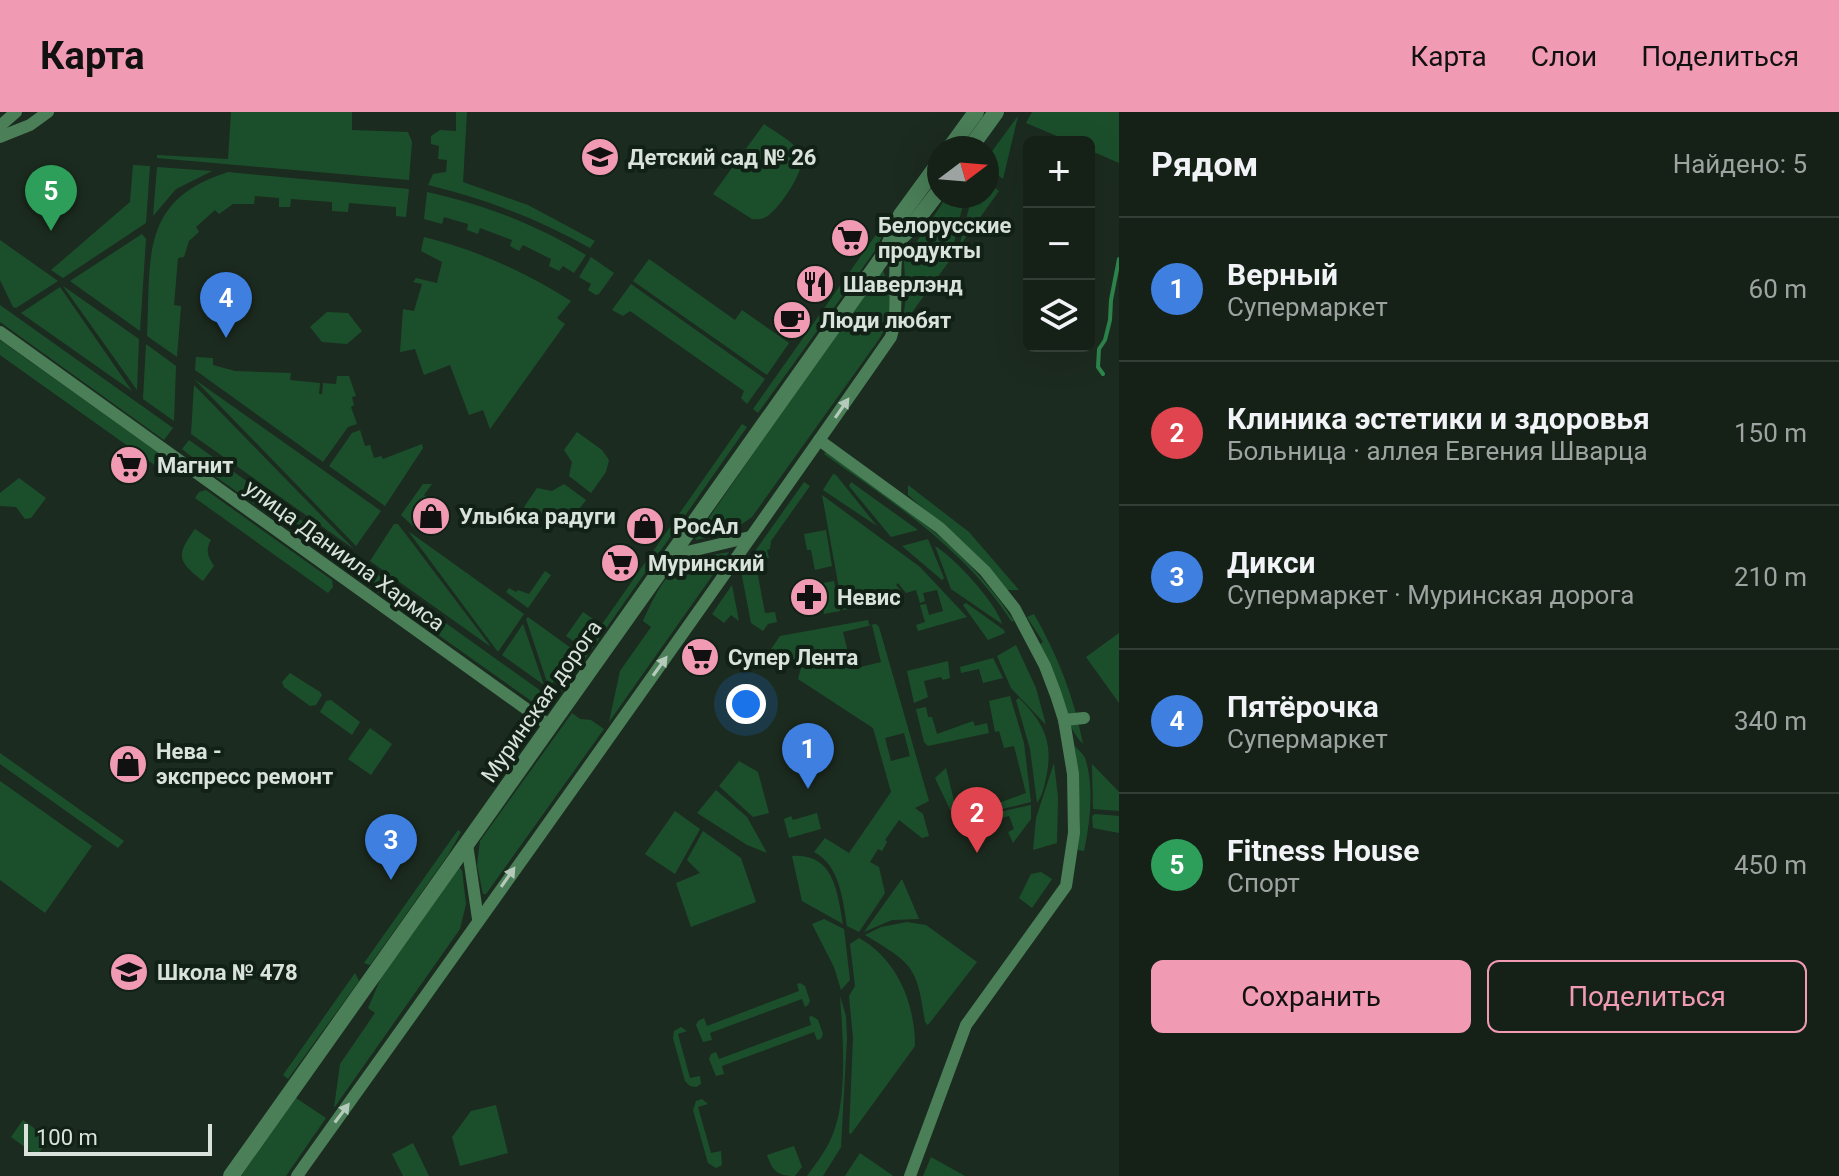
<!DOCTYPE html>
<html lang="ru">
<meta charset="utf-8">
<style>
:root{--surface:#152017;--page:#1e2820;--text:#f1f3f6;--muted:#9da3a1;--line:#343e36;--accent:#f19ab3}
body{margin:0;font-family:Roboto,sans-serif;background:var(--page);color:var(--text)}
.controls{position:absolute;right:24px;top:24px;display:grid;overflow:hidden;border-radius:12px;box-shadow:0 8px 32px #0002}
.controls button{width:72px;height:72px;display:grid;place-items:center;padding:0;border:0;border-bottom:2px solid var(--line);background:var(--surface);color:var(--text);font:40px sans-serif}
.compass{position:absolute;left:927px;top:24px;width:72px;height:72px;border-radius:50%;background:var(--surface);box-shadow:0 8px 32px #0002;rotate:74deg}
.scale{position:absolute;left:24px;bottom:20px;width:188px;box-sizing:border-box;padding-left:8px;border:4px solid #d9e3db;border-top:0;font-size:22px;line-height:28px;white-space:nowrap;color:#d9e3db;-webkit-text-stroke:6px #122116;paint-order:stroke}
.you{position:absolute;left:746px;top:592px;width:28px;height:28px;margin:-20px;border:6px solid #fff;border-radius:50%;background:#1a73e8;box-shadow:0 0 0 12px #1a73e833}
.badge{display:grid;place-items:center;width:52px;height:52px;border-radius:50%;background:var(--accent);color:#fff;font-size:26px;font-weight:700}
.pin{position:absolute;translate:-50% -66px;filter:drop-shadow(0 2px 4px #0008)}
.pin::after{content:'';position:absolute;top:42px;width:28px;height:24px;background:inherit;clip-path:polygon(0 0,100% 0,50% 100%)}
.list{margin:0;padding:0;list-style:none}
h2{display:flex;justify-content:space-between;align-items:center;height:104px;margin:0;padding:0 32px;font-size:34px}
h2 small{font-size:26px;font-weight:400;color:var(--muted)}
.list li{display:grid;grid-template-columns:52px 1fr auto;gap:24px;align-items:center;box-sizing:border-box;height:144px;padding:0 32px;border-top:2px solid var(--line)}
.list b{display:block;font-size:30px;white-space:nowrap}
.list p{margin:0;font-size:26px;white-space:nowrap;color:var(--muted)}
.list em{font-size:26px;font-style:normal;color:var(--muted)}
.actions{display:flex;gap:16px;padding:24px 32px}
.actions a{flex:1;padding:18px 0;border:2px solid var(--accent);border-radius:12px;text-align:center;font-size:28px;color:var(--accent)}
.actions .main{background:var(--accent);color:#111}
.icon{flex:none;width:44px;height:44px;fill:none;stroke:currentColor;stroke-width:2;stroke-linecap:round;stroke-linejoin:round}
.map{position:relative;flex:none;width:1119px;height:1064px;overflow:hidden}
header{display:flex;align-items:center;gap:48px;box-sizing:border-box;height:112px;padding:0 40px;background:var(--accent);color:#111}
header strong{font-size:38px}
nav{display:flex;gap:44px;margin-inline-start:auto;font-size:28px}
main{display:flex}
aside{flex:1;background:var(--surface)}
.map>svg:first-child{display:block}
.green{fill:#1b4f2c;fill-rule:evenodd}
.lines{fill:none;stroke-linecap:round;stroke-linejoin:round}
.stream{stroke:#2d864c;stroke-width:4}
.minor{stroke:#4a7f58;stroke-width:12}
.tertiary{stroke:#4a7f58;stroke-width:16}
.oneway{fill:#b5caba}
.labels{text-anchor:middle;stroke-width:8;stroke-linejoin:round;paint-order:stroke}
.poi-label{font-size:22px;font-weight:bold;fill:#d9e3db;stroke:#122116;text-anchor:start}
.street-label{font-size:22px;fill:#d9e3db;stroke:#122116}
</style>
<header>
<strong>Карта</strong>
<nav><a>Карта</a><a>Слои</a><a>Поделиться</a></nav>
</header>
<main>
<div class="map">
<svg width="1119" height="1064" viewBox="0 0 1119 1064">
<rect width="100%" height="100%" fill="#1c2b1f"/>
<!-- green -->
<g class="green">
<polygon points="231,0 352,0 352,18 408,20 412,30 409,68 157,46 157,43 228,47"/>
<path d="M456 0H467L463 70 528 93 595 129 590 136C537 107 487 87 428 73L433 62 446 60 447 48 438 47 439 34 431 32V24L440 18 456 19Z"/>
<polygon points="1032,0 1119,0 1119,51 1089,38 1089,30 1071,30 1026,11"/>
<polygon points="1018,4 1003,67 987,55 987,46"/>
<path d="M764 12C776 21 796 30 801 44 806 58 780 95 769 103 764 107 759 108 752 107L713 82Z"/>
<polygon points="133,53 150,54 146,111 63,166 51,158 130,90"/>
<polygon points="157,55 212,59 176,77 153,104"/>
<path d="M228 60 409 77 406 105 396 104V95L349 91 348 100 332 99V90L291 87 290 95H279V86L255 84 254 92H233L219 102 215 98 196 115 199 120 189 129 184 145 178 146 174 193 181 194 177 245 147 224C151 146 139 88 228 60Z"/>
<polygon points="987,70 999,79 959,135 972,84 987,84"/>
<path d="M427 80C485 93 535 112 586 143L574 161 563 154 559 159 549 154 551 147 523 133 519 139 510 134 512 128 480 116 478 122 467 118 468 112 444 105 442 112 424 107Z"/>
<polygon points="947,84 965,84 950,148 902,214 906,185 904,149"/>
<polygon points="887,107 890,109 874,140 758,301 753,297"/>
<polygon points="142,122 146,127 140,219 70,169"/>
<path d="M424 125C477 138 525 160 571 189L557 206 565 212 490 317 483 298 469 303 450 253 424 263 415 237 400 240 403 197 414 199 422 172 413 170 416 166 437 171 442 150 421 139Z"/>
<polygon points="0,128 58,169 16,196 13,195 0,168"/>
<polygon points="591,145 614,161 599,182 596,183 588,178 591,172 579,165"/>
<polygon points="649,147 735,208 742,198 789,231 767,263 633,169"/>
<path d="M880 158H883C892 182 892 204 880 226L752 405 729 421 696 428 695 426Z"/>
<polygon points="631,172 765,267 747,292 741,286 744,279 630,199 623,204 612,198"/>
<polygon points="63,174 139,227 137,278"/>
<polygon points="60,175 132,279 21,201"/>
<polygon points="0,193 173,316 164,328 0,210"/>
<polygon points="327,200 348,201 362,219 347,232 322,230 310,215"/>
<polygon points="0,228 177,354 170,364 0,243"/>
<polygon points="146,232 176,254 174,309 143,287"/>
<polygon points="196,245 213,246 213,253 235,259 291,261 290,268 320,271 319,282 322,282 323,271 336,272 337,264 349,264 356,284 352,285 354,293 351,295 357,312 348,315 323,350 195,258"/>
<polygon points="194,267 381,399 356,434"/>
<polygon points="194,273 354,437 191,322"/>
<polygon points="742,312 747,315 561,581 556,578"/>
<polygon points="360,318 365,334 370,333 374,346 381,344 383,347 422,332 423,336 385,394 329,354 352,321"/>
<polygon points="577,320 602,338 609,348 606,360 591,381 569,364 572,350 564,338"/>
<polygon points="189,328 350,443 342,454 195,350 196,348 182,337"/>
<path d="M826 340C898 392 964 432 1014 509L1012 510C963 435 896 393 824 342Z"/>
<polygon points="833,362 836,363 877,414 823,378"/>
<polygon points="19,366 46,386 31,406 25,407 16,395 0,394 0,381"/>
<polygon points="804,370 810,374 771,429 770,437 767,438 769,446 755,448 765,501 775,500 777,510 768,512 763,519 751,511 741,459"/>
<polygon points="851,370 918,418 891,425 849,374"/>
<polygon points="423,372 432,372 424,383 426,385 420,394 423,396 414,415 401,403"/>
<path d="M564 372 586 388 567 413C550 418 538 404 524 395L537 376 552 379Z"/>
<path d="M908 373 969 420 1019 478H1007C977 437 945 416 908 383Z"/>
<polygon points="206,378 332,468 333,475 328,481 195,386 199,380"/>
<polygon points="822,383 920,455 967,505 918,519 916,513 925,510 920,493 926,492 929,503 943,499 937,478 923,481 925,489 920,491 916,478 906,481 898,471 896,473 903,481 894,484 895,489 843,498"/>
<polygon points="394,412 398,412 491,535 370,449"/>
<path d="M195 417 211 428C205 438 208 445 214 454L203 469C177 449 176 443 195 417Z"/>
<polygon points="826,418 832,454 815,458 811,438 807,438 804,422"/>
<polygon points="408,419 524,502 498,540"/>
<polygon points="928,427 944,466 942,468 902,434"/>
<path d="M935 434C954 445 996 491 1002 512L951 477Z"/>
<path d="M729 440 609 610 620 559 651 515 643 509C667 458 672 450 729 440Z"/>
<polygon points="366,454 545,582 537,593 358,466"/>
<polygon points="545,459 551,463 528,496 506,480 509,476 516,480 518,478 529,482"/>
<polygon points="834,469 840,499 824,502 818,472"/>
<polygon points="732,473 739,509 731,503 724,511 712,502"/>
<polygon points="966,491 1004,518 1005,521 988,528 963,493"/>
<polygon points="583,500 596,509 579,533 566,524"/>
<path d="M1034 502C1058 544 1074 585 1083 632 1061 609 1054 562 1040 532L1043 530 1027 505Z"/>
<polygon points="528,505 575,539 549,576 526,507"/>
<path d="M868 508 869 513 876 512 879 515 929 689 915 696 923 702 929 724 922 726 899 708 885 728 887 730 882 739 878 737 870 750 879 755 885 781 859 820 847 814C843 789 840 753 814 740L825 726 849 741 891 680 873 616 798 567 801 556 786 546 778 551 771 546 769 540 780 524ZM872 513 881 550 852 557 843 520ZM904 621 910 644 891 649 885 626Z"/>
<polygon points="523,512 544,573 502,543"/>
<polygon points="1119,521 1119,591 1086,545"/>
<polygon points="1016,533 1036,576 1046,613 1011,576 997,544"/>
<polygon points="993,546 1003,566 983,571 979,557 961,561 960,555"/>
<polygon points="948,549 950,566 943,568 941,565 924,569 928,585 914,591 907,559"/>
<polygon points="290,561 320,580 322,583 316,593 310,594 284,575 282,570"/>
<polygon points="1010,584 1024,631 1031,690 994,699 993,693 1026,681 1014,634 1004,636 999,619 995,620 989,589"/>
<path d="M1019 586C1042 609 1053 628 1047 661 1045 671 1043 683 1037 691L1030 637 1016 588Z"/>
<polygon points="331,588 360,610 352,623 320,600 326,589"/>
<polygon points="926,595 928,605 932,605 937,622 973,609 975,614 987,611 989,621 928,634 924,630 916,597"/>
<polygon points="572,601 580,607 591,608 604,617 486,782 483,782 477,753 480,729"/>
<polygon points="370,616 392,632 371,663 348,647"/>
<path d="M1075 634C1079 639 1085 643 1086 649 1094 676 1090 712 1084 739L1078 738 1080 705Z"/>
<polygon points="0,641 124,729 118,736 0,652"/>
<polygon points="739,649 758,660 769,701 753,705 719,674"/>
<polygon points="1054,651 1058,685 1057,731 1033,738 1036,706"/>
<polygon points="1092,652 1119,680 1119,699 1093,697"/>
<polygon points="946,656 957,701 990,693 992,700 958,707 954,706 935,666"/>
<polygon points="0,669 92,734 45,801 0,768"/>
<polygon points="716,678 747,705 767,741 747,733 697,701"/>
<polygon points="1031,693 1031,707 1013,731 1008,720 1014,717 1009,704 1002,706 999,700"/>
<polygon points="675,699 700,717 675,762 645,742"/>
<polygon points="817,701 821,717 789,726 784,707 791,704 793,708"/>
<polygon points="1095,702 1119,704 1119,721 1093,716 1092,704"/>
<polygon points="458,718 461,720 448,743 370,853 364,851"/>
<polygon points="703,719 741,746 756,790 691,815 676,771 700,761 687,748"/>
<path d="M792 744C834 741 837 779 843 812L802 789Z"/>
<polygon points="458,755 462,758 466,792 460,817 334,996 340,952 375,901 368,896 381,866"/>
<polygon points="1041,760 1052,767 1032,796 1019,786 1031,762"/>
<polygon points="902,767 919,807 892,808 864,820"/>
<polygon points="824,807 844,817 850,868 841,878 834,855 812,812"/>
<path d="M907 810 926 813 977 850 928 913 925 910C917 854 913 852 865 823L881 815Z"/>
<path d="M859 826C897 847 915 891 915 934L851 1022 849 1021 853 926 849 884 855 874 850 832Z"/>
<polygon points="355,861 359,869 288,967 283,963"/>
<polygon points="800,871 805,874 810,889 808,893 805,895 802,887 710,921 712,928 703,930 696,913 698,909 704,906 707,914 799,879 797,872"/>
<path d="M840 884 846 904 847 926 841 1035 823 1064H807C814 1054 822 1044 828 1033 849 995 843 927 840 884Z"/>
<polygon points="812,904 818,908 823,922 821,927 817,928 814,920 722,954 724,962 716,964 709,947 711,942 716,940 719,947 811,913 809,905"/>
<polygon points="681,915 687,919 678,922 690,966 700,964 701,972 696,975 690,974 685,969 673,926 674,919"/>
<polygon points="296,986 326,1006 286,1064 241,1064"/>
<polygon points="702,987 708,992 698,995 711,1041 721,1039 722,1053 716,1056 708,1051 693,998 696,989"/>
<polygon points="496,993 508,1041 460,1054 452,1025 471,999"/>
<polygon points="23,1008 49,1027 37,1044 11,1025"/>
<polygon points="413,1031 429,1064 403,1064 392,1042"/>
<path d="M794 1034 802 1055 795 1064C778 1064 773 1060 767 1043Z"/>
<polygon points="860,1041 892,1063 893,1064 845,1064"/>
<polygon points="931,1045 965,1064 923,1064"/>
</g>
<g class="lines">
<!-- stream -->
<polyline class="stream" points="1103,262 1098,255 1099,237 1105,228 1110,208 1111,188 1119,147"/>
<!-- minor -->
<g class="minor">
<polyline points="0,14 16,0"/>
<polyline points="0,25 30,13 48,0"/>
<polyline points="0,220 550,614"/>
<polyline points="819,328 940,416 985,459 1015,497 1045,554 1056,583 1064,608 1073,662 1074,721 1066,774 966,913 910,1064"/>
<polyline points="670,444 750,425"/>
<polyline points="1064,608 1084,606"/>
<polyline points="467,732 478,807"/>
<path d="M297 1064C496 785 695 507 891 225 901 192 889 159 901 126"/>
</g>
<!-- tertiary -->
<g class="tertiary">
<polyline points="950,36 976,0"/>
<polyline points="970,36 996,0"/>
<polyline points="889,133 901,103 939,51"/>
<polyline points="231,1064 887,139 913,113 939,79"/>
</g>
</g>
<!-- one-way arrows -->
<defs><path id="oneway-solid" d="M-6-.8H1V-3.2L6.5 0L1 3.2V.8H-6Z" transform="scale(2)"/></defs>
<g class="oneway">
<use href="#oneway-solid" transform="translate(842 296) rotate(-55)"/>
<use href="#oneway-solid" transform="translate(660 554) rotate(-54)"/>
<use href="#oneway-solid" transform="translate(508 765) rotate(-55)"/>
<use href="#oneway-solid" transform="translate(342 1001) rotate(-53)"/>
</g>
<!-- icons -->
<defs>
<g id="school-disc" transform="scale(2)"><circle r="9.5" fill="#f19ab3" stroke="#122116"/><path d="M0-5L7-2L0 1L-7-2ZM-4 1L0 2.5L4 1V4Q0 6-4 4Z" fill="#111"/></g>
<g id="supermarket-disc" transform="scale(2)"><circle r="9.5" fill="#f19ab3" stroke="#122116"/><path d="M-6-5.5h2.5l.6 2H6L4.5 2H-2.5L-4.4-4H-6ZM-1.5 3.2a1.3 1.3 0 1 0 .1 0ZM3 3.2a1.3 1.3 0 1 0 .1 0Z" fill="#111"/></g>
<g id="restaurant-disc" transform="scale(2)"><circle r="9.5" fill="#f19ab3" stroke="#122116"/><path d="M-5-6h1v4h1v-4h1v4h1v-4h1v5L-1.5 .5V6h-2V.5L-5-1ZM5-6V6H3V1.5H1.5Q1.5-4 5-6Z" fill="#111"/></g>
<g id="cafe-disc" transform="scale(2)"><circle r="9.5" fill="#f19ab3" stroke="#122116"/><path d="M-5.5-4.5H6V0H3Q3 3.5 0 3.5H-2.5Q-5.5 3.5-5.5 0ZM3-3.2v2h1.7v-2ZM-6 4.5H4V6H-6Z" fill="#111"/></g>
<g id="shop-disc" transform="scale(2)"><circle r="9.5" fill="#f19ab3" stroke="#122116"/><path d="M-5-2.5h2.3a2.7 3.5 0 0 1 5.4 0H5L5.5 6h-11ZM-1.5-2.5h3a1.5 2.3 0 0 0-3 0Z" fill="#111"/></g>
<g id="pharmacy-disc" transform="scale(2)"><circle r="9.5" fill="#f19ab3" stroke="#122116"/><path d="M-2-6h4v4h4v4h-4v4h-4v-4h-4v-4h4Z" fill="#111"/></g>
</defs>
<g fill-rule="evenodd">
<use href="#school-disc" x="600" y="45"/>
<use href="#supermarket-disc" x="850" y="126"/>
<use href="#restaurant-disc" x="815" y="172"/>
<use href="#cafe-disc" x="792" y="208"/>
<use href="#supermarket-disc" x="129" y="353"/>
<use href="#shop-disc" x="431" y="404"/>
<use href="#shop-disc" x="645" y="414"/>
<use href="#supermarket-disc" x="620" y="451"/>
<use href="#pharmacy-disc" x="809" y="485"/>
<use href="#supermarket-disc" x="700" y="545"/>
<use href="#shop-disc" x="128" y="652"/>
<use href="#school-disc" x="129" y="860"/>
</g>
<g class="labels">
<!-- poi labels -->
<g class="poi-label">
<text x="628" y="53">Детский сад № 26</text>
<text x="878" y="121">Белорусские<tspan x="878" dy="25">продукты</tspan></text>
<text x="843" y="180">Шаверлэнд</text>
<text x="820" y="216">Люди любят</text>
<text x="157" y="361">Магнит</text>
<text x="459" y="412">Улыбка радуги</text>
<text x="673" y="422">РосАл</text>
<text x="648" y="459">Муринский</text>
<text x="837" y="493">Невис</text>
<text x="728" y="553">Супер Лента</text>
<text x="156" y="647">Нева -<tspan x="156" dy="25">экспресс ремонт</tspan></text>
<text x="157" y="868">Школа № 478</text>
</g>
<!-- street labels -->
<g class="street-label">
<text transform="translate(345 443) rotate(36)" y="8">улица Даниила Хармса</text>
<text transform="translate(541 589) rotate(-55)" y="8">Муринская дорога</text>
</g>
</g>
</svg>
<div class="controls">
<button>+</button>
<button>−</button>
<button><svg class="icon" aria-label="layers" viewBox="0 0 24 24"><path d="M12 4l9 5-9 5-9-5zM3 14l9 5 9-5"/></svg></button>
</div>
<svg class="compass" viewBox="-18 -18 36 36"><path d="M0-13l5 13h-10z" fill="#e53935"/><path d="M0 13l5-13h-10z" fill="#9da3a1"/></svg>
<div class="scale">100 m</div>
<div class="you"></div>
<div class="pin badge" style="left:808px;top:677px;background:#3f7fe0">1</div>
<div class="pin badge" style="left:977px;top:741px;background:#e0444e">2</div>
<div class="pin badge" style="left:391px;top:768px;background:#3f7fe0">3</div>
<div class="pin badge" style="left:226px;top:226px;background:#3f7fe0">4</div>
<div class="pin badge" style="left:51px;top:119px;background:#2e9e5b">5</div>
</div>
<aside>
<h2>Рядом<small>Найдено: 5</small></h2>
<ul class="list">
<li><span class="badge" style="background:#3f7fe0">1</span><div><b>Верный</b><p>Супермаркет</p></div><em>60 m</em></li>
<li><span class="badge" style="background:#e0444e">2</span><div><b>Клиника эстетики и здоровья</b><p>Больница · аллея Евгения Шварца</p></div><em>150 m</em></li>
<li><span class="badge" style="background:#3f7fe0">3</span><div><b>Дикси</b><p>Супермаркет · Муринская дорога</p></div><em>210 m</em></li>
<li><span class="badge" style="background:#3f7fe0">4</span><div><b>Пятёрочка</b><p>Супермаркет</p></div><em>340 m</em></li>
<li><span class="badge" style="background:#2e9e5b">5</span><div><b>Fitness House</b><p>Спорт</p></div><em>450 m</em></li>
</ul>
<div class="actions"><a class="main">Сохранить</a><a>Поделиться</a></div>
</aside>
</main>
